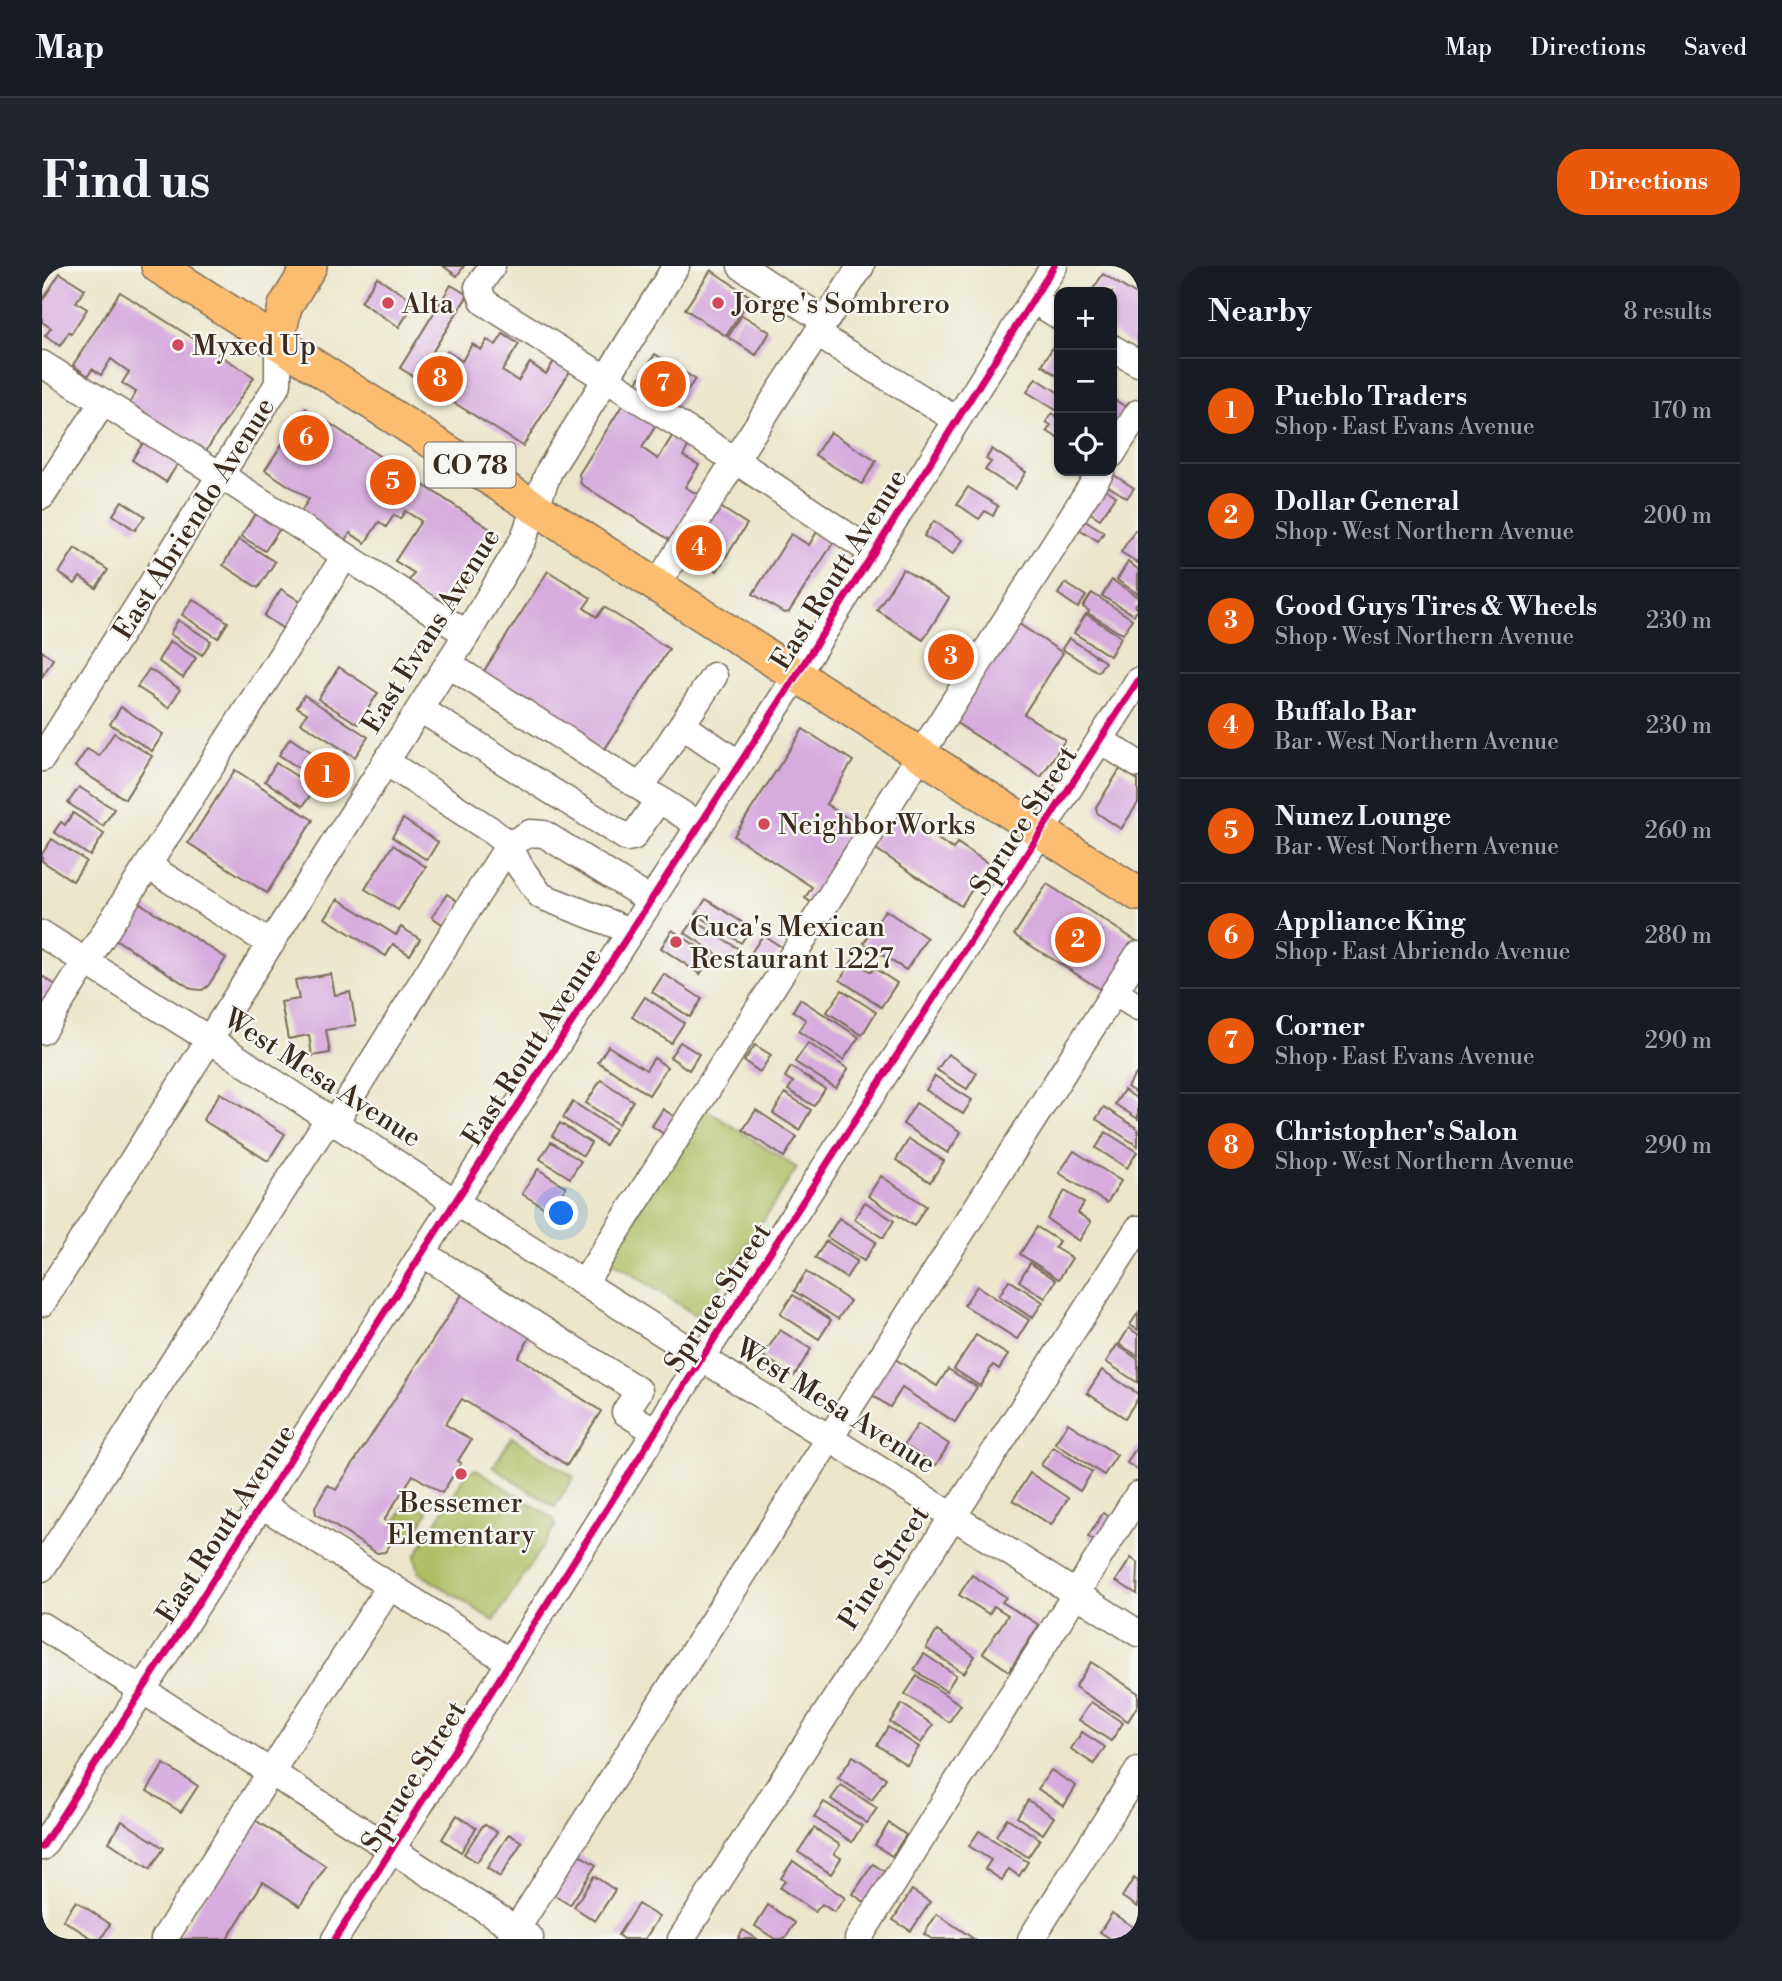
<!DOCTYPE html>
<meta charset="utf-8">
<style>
:root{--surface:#171b24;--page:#20242c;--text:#f1f3f6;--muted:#9ea1a6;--line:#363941;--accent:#ea580c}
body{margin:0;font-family:"Libre Bodoni",serif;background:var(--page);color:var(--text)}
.controls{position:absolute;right:21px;top:21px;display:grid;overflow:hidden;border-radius:14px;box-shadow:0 2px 5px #0004}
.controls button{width:63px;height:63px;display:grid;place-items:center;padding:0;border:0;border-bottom:2px solid var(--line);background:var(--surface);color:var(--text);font:35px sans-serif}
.you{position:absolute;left:520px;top:948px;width:24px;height:24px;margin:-18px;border:5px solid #fff;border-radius:50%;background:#1a73e8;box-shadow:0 0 0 10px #1a73e833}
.badge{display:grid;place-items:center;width:46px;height:46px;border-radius:50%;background:var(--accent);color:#fff;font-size:23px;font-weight:700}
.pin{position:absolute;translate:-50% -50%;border:4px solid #fff;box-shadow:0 2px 7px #0006}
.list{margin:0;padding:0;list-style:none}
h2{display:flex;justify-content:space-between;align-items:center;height:91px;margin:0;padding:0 28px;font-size:30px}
h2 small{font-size:23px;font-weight:400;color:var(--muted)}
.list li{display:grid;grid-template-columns:46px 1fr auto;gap:21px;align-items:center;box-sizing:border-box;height:105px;padding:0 28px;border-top:2px solid var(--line)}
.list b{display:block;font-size:26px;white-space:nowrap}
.list p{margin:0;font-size:23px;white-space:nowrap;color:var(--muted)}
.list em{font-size:23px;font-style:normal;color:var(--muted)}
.icon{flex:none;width:38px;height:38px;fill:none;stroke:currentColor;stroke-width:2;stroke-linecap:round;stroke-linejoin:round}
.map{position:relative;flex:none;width:1096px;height:1673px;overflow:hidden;border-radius:28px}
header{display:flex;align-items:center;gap:42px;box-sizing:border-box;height:98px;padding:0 35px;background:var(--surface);border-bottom:2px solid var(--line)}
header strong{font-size:33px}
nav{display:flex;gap:38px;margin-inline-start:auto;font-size:24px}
.intro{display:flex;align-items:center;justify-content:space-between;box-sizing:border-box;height:168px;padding:0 42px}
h1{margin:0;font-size:49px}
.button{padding:18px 32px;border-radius:28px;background:var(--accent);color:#fff;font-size:24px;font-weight:700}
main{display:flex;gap:42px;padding:0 42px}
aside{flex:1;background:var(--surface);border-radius:28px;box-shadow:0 2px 5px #0004}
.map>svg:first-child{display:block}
.green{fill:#abbc5f;stroke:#73733e;stroke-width:2}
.building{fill:#d7abde}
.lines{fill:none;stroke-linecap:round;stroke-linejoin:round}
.minor-casing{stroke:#796c5a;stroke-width:29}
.major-casing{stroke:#796c5a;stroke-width:36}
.minor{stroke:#fff;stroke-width:26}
.major{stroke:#fcbd6f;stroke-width:33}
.cycleway-casing{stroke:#f6f6f2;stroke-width:11}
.cycleway{stroke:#d6006c;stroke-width:7}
.poi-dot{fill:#d1495b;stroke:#f6f6f2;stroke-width:2.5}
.labels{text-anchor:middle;stroke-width:5;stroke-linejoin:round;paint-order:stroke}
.shield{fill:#f6f6f2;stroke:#73675e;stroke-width:2}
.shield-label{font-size:26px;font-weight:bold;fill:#3b2a1e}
.poi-label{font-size:28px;fill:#3b2a1e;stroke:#f6f6f2;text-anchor:start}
.street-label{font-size:28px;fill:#3b2a1e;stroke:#f6f6f2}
</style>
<header>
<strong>Map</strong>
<nav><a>Map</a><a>Directions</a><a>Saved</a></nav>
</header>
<div class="intro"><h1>Find us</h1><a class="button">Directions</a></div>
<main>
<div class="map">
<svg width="1096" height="1673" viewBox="0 0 1096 1673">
<rect width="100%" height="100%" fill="#f6f6f2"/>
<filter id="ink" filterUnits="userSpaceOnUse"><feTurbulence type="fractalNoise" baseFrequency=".0143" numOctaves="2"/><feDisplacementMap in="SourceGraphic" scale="14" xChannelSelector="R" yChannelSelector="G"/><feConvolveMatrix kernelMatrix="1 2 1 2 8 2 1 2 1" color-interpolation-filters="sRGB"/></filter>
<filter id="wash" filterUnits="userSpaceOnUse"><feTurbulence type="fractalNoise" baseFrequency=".00686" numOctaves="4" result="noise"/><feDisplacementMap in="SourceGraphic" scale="28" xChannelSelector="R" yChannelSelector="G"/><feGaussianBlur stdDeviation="1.57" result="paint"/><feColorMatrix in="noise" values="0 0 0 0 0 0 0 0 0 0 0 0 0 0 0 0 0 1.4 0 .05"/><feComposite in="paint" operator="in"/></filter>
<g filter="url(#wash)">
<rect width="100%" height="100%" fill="#ebe6ca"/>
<!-- green -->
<g class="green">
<polygon points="662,842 755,902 658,1052 565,992"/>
<polygon points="470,1171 532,1211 513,1241 451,1201"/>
<polygon points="434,1203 512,1253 513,1261 452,1355 377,1307 373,1290 425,1207"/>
<polygon points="367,1234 386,1246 370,1272 351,1259"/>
</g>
<g id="blocks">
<!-- building -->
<g class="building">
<polygon points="401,0 422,0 415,10"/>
<polygon points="669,4 709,31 684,70 643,43"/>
<polygon points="18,7 43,23 34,36 45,43 29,68 27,66 18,80 3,70 9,62 0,56 0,35"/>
<polygon points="1061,8 1096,30 1096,83 1070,66 1070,26 1049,26"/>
<polygon points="335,11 373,36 357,61 319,36"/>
<polygon points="409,19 426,29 374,112 358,102"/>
<polygon points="78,26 212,111 160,191 84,143 94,126 80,117 87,106 76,98 69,93 59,109 50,103 46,110 31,99"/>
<polygon points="700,49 728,66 714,89 686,71"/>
<polygon points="461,68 477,78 460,105 476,115 488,97 504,108 514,92 530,102 481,180 387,121 387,114 405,85 420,95 430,78 439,84 445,74 454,79"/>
<polygon points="1014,76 1017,78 1017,111 1000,99"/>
<polygon points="613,88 653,113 630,149 590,124"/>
<polygon points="994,112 1017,127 1017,173 1005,165 1009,159 1004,156 1010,147 1014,150 1017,146 985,126"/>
<polygon points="1073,134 1089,144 1079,161 1070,155 1070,139"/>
<polygon points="583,135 616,156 600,182 616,193 631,169 647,179 641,190 657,199 643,221 663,233 634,278 539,218 537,208"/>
<polygon points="264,142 456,268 404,348 363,321 372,307 353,295 379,255 363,245 358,253 352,249 344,261 337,256 323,277 308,267 299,283 254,253 267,233 223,204"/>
<polygon points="788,166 834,195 820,218 773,189"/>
<polygon points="103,174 137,196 124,216 90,194"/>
<polygon points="950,183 984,206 973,223 943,204 949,196 944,193"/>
<polygon points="1072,209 1092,222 1085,232 1065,219"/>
<polygon points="1058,220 1074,230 1058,253 1044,244"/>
<polygon points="926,221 956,240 951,250 943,245 937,253 915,238"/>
<polygon points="80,235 103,250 93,264 71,249"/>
<polygon points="675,239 705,258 675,305 646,286"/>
<polygon points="215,245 239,261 223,285 199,270"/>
<polygon points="1040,252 1062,266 1056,275 1034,261"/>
<polygon points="892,255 921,274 911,288 882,270"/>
<polygon points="776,264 793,274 747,346 742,347 711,328 749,268 767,279"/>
<polygon points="1093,264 1096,267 1096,297 1079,286"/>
<polygon points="197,273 233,296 216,322 181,299"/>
<polygon points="33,282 66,304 54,322 38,311 33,318 17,307"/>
<polygon points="1086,296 1096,303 1096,328 1075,314"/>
<polygon points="861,303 907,332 881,374 835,344"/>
<polygon points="506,305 549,332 542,342 555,351 562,341 627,383 561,486 440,408"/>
<polygon points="1070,314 1096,331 1096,335 1093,340 1096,343 1092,349 1060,330"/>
<polygon points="1023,317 1044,330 1036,342 1016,328"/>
<polygon points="239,323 262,338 245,365 222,350"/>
<polygon points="1050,327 1090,353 1081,368 1077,365 1076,366 1046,347 1047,345 1041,341"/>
<polygon points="151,333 186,356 176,372 140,349"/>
<polygon points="1044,348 1079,371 1068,390 1032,367"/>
<polygon points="136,354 169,375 160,389 128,368"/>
<polygon points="971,354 1021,387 982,448 1023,474 999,511 908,453"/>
<polygon points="898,369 932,389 918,411 891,394 889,384"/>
<polygon points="1027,372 1063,396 1056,406 1020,383"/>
<polygon points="128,375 154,392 141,412 116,395"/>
<polygon points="0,385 11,393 0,411"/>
<polygon points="297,401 336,427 316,458 276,433"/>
<polygon points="107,403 138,423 127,442 95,421"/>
<polygon points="262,429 326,471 313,491 259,457 265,447 255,441"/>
<polygon points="79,441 121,468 110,485 68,458"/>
<polygon points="761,463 811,495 784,538 823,564 774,640 763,632 770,621 692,570"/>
<polygon points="72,467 110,490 83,533 33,501 45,483 57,490"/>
<polygon points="248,472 301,507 290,524 237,489"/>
<polygon points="234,497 273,522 261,540 223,515"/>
<polygon points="1078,503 1096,514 1096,537 1079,563 1055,547 1054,541"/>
<polygon points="193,504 271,554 225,627 146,577"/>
<polygon points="37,521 72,543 61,560 26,537"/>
<polygon points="852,544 911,583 915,577 947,598 919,640 828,579"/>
<polygon points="31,547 62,568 48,590 12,566 19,556 23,559"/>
<polygon points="361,553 396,576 385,594 350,571"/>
<polygon points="10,573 44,595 31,615 0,595 0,588"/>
<polygon points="351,579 384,601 356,644 323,623"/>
<polygon points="1005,618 1096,676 1096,680 1066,728 972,669"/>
<polygon points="405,628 418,637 403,660 390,651"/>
<polygon points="296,633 354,669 359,661 378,673 368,689 351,678 344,690 283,652"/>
<polygon points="664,633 709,662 699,677 654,648"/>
<polygon points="93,634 184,692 166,720 160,724 150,723 70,671"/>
<polygon points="843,644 885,672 864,704 822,677"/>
<polygon points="652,654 697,683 689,697 643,667"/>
<polygon points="630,664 676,694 674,697 668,693 658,708 619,682"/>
<polygon points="721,669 741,682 729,700 709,687"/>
<polygon points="811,694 829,706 832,702 855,717 839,741 798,714"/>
<polygon points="289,708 293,729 308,726 314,759 284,764 288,787 270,790 267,769 246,773 239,736 257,733 253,714"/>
<polygon points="622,708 660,733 648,751 610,726"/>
<polygon points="0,710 23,725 9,746 0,740"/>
<polygon points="800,724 834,746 820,769 785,746"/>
<polygon points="603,731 642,757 629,777 590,751"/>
<polygon points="758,733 817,771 801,794 756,765 764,754 751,745"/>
<polygon points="638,776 657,788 647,804 628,791"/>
<polygon points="766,777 806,803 794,822 753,796"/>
<polygon points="713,779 729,789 718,806 702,795"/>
<polygon points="566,780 604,804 612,792 625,801 607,829 556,796"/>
<polygon points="906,788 935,807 925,823 895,804"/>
<polygon points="749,801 783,823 772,840 746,824 751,816 743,811"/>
<polygon points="1094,808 1096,809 1096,828 1085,821"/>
<polygon points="893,810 930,834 921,848 884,824"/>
<polygon points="559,814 591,835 576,858 544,837"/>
<polygon points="1082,824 1096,833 1096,853 1073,838"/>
<polygon points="178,827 243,868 226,895 161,854"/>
<polygon points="743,827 769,844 757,864 731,847"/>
<polygon points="531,836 573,863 563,879 521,852"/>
<polygon points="874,837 919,866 906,887 861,858"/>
<polygon points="1062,841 1096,863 1096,880 1054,853"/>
<polygon points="621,843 636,853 625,870 610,860"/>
<polygon points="714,844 755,871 742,891 701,864"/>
<polygon points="518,857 549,877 541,890 510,870"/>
<polygon points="1064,866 1095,886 1085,902 1054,882"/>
<polygon points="867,873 902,895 888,916 854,894"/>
<polygon points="509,876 539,895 528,912 498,893"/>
<polygon points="1032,885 1079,915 1065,937 1017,907"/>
<polygon points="496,903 524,921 508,945 480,928"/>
<polygon points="839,910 884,940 872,960 826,930"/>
<polygon points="1023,925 1042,937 1036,947 1049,956 1037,975 1005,953"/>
<polygon points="823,936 852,955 841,972 812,953"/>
<polygon points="797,952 834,976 822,995 785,971"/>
<polygon points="995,961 1017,975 1013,982 1030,992 1017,1013 978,988"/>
<polygon points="784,975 815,995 804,1012 773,992"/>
<polygon points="988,997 1014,1014 1003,1032 977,1015"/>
<polygon points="764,1006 808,1035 796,1053 752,1025"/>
<polygon points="967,1014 1001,1036 990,1052 957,1030"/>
<polygon points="935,1020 987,1054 975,1073 922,1039"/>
<polygon points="421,1027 492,1065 476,1091 559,1145 525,1199 420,1133 403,1158 429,1174 416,1195 419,1197 400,1227 371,1209 342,1254 358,1264 343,1286 335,1287 274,1248 273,1241 286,1219 294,1224"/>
<polygon points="751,1029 789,1054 777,1073 738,1048"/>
<polygon points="1096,1047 1096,1064 1088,1059"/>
<polygon points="1087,1062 1096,1068 1096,1090 1077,1078"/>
<polygon points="738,1064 769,1083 752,1110 721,1090"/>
<polygon points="934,1069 966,1089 957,1103 951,1099 938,1120 912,1103"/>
<polygon points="1075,1079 1096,1093 1096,1117 1064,1096"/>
<polygon points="850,1091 895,1120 906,1103 935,1121 913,1156 860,1122 848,1141 827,1127"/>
<polygon points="1060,1104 1096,1128 1096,1132 1083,1152 1045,1127"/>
<polygon points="1026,1157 1075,1189 1062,1209 1013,1177"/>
<polygon points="876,1158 907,1178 894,1199 862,1179"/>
<polygon points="1096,1179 1096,1204 1085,1197"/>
<polygon points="1011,1181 1050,1206 1038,1225 999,1199"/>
<polygon points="988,1207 1026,1232 1009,1259 971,1234"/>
<polygon points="1061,1247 1073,1254 1058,1278 1046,1271"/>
<polygon points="1089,1292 1096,1297 1095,1328 1074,1315"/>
<polygon points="930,1309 964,1331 960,1336 997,1359 967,1405 941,1387 966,1349 952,1340 947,1348 917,1329"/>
<polygon points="895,1365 933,1390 922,1407 884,1382"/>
<polygon points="882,1388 914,1409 904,1425 872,1404"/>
<polygon points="1049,1396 1096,1427 1096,1439 1086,1455 1033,1421"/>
<polygon points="875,1410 919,1439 907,1456 863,1428"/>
<polygon points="1049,1436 1081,1457 1069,1475 1037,1454"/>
<polygon points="860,1438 891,1459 879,1477 848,1456"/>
<polygon points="846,1461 877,1481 865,1499 835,1479"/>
<polygon points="1040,1466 1063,1481 1052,1498 1029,1483"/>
<polygon points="811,1490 844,1512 830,1534 796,1512"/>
<polygon points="122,1498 156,1520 139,1546 105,1525"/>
<polygon points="1009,1504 1034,1520 1022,1540 996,1523"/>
<polygon points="799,1519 835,1542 825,1557 789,1533"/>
<polygon points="986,1534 1012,1551 1001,1568 975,1551"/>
<polygon points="782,1536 820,1560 810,1576 772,1551"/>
<polygon points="415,1549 434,1562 419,1586 400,1573"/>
<polygon points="965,1552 998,1573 986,1591 954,1570"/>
<polygon points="213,1554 284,1600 258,1640 221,1616 185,1673 136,1673"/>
<polygon points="80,1555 122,1582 108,1603 67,1576"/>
<polygon points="847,1557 864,1569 850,1590 833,1579"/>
<polygon points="442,1558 455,1566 435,1596 422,1588"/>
<polygon points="772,1562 798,1579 792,1588 799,1592 789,1608 756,1586"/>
<polygon points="937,1565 986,1596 977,1610 967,1603 960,1614 943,1603 949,1594 927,1580"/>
<polygon points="467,1568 480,1576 458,1611 445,1602"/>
<polygon points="536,1588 554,1599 528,1639 510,1628"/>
<polygon points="751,1595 803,1632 792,1646 780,1638 773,1646 738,1622 743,1615 739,1612"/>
<polygon points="831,1598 851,1611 831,1642 811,1628"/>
<polygon points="552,1610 573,1624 553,1655 532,1641"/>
<polygon points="1092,1612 1096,1615 1096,1641 1080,1631"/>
<polygon points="870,1624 888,1636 869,1665 851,1654"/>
<polygon points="34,1635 68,1658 59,1673 51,1673 21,1654"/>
<polygon points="596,1638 617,1651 603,1673 581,1673 576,1669"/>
<polygon points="726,1639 753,1657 743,1673 733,1673 713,1660"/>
<polygon points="1070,1647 1096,1664 1092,1673 1069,1673 1058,1666"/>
<polygon points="895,1648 932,1673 890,1673 882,1668"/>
<polygon points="701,1664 715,1673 696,1673"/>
</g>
</g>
</g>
<g filter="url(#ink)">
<use href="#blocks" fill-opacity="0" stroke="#796c5a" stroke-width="2"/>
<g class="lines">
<!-- minor casing -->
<g class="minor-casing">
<g id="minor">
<polyline points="450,0 436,21 442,36 693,194 831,287"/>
<polyline points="699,0 783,55"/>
<polyline points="991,34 1017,50"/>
<polyline points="775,68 915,154"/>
<polyline points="1070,82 1096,97"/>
<polyline points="0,98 178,209 425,368"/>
<polyline points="1070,188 1096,147"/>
<polyline points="0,230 61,136"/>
<polyline points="615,319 693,194 819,0"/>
<polyline points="406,398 657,559"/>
<polyline points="378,443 585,572 591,571 617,533"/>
<polyline points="640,459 697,498"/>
<polyline points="1058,474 1096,498"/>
<polyline points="0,492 236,118 236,75"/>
<polyline points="599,521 672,410"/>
<polyline points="114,605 229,678"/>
<polyline points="589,665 499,630 478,601 467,579 488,567 502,568 608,634"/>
<polyline points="0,668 168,774 413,936 1096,1367"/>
<polyline points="1072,726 1096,741"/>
<polyline points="0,765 303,290"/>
<polyline points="293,856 422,649 467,579 447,563 344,496"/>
<polyline points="380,987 597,1125 583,1146 614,1166"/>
<polyline points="542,1017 1059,205"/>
<polyline points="0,1037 425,368 481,274 507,205 634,0"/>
<polyline points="220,1239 468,1396"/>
<polyline points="0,1302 287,852"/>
<polyline points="0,1360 488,1672"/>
<polyline points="0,1581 413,936 737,437 1012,0"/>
<polyline points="122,1673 348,1320"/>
<polyline points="293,1673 660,1092 1096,415"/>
<polyline points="468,1673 1096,689"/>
<polyline points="639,1673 1096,963"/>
<polyline points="816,1673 1096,1229"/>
<polyline points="989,1673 1096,1505"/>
</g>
</g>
<!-- major casing -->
<g class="major-casing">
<g id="major">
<polyline points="116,0 1096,628"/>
<polyline points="236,75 243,40 268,0"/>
</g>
</g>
<!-- minor -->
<use href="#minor" class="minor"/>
<!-- major -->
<use href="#major" class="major"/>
<!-- cycleway casing -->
<g class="cycleway-casing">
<g id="cycleway">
<polyline points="0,1581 413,936 737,437 1012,0"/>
<polyline points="293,1673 660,1092 1096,415"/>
</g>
</g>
<!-- cycleway -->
<use href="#cycleway" class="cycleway"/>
</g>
</g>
<!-- markers -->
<g class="poi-dot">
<circle cx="346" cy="37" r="7"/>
<circle cx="676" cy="37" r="7"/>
<circle cx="136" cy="79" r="7"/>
<circle cx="722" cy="558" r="7"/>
<circle cx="634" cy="676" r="7"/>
<circle cx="419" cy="1208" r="7"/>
</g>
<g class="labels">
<!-- shield labels -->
<rect class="shield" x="382.5" y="176.5" width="91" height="45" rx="5"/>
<g class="shield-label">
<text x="428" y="208">CO 78</text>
</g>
<!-- poi labels -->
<g class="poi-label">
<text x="360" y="47">Alta</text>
<text x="690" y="47">Jorge's Sombrero</text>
<text x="150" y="89">Myxed Up</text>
<text x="736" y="568">NeighborWorks</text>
<text x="648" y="670">Cuca's Mexican<tspan x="648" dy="32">Restaurant 1227</tspan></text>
<text x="419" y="1246" text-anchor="middle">Bessemer<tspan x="419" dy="32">Elementary</tspan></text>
</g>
<!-- street labels -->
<g class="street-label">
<text transform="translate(151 252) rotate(-58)" y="10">East Abriendo Avenue</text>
<text transform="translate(796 303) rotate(-58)" y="10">East Routt Avenue</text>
<text transform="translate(388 364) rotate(-58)" y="10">East Evans Avenue</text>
<text transform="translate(981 554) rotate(-57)" y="10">Spruce Street</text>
<text transform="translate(489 780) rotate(-57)" y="10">East Routt Avenue</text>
<text transform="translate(281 811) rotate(33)" y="10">West Mesa Avenue</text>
<text transform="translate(675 1031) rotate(-57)" y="10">Spruce Street</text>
<text transform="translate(794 1139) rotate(32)" y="10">West Mesa Avenue</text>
<text transform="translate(183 1257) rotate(-57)" y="10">East Routt Avenue</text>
<text transform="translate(841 1301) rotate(-57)" y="10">Pine Street</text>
<text transform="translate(371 1510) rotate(-58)" y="10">Spruce Street</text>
</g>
</g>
</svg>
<div class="controls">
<button>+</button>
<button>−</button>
<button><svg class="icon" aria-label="locate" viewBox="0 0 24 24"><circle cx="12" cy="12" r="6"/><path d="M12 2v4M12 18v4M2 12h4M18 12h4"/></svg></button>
</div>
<div class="you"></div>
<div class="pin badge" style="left:285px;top:509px">1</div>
<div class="pin badge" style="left:1036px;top:674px">2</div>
<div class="pin badge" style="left:909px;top:391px">3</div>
<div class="pin badge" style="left:657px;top:282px">4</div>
<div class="pin badge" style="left:351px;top:216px">5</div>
<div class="pin badge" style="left:264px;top:172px">6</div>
<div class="pin badge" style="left:621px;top:118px">7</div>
<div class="pin badge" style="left:398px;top:113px">8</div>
</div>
<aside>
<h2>Nearby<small>8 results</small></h2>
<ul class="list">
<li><span class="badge">1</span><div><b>Pueblo Traders</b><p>Shop · East Evans Avenue</p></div><em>170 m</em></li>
<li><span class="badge">2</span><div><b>Dollar General</b><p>Shop · West Northern Avenue</p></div><em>200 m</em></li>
<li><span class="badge">3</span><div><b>Good Guys Tires &amp; Wheels</b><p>Shop · West Northern Avenue</p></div><em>230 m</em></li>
<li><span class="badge">4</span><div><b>Buffalo Bar</b><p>Bar · West Northern Avenue</p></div><em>230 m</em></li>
<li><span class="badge">5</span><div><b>Nunez Lounge</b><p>Bar · West Northern Avenue</p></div><em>260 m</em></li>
<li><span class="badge">6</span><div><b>Appliance King</b><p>Shop · East Abriendo Avenue</p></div><em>280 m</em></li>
<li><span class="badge">7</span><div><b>Corner</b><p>Shop · East Evans Avenue</p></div><em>290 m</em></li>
<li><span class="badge">8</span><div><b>Christopher's Salon</b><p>Shop · West Northern Avenue</p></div><em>290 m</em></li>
</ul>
</aside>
</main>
